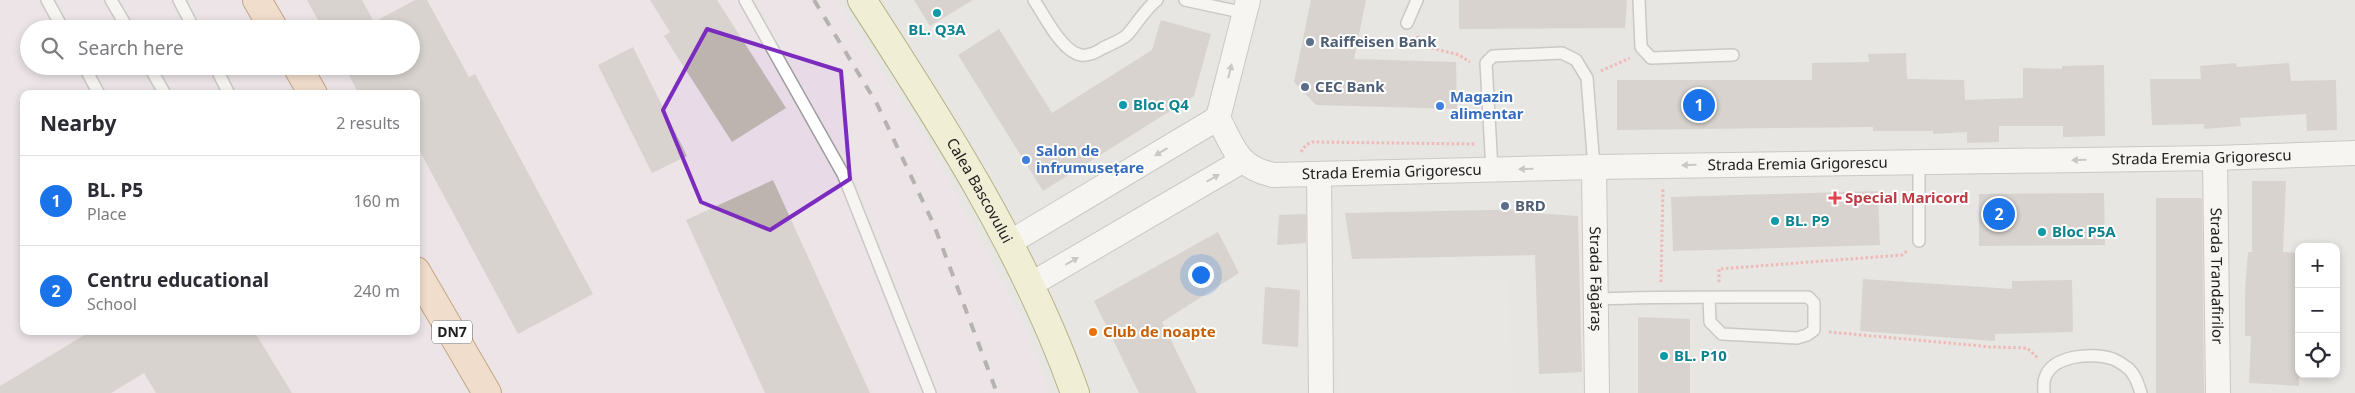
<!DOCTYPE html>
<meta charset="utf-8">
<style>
:root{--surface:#fff;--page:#f2f2f3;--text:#2b2b33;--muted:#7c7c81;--line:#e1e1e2;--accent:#1a73e8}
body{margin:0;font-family:"Noto Sans",sans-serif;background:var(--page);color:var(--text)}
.controls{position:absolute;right:15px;bottom:15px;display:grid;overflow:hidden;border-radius:10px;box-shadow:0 2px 8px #0003}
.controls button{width:45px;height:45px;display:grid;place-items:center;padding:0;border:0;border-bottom:1px solid var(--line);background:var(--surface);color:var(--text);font:25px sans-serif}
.you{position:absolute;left:1200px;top:274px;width:18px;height:18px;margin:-12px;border:4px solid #fff;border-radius:50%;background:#1a73e8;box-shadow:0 0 0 8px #1a73e833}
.badge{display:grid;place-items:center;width:32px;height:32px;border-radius:50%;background:var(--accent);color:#fff;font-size:16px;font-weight:700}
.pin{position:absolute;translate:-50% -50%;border:2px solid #fff;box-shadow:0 1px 5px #0006}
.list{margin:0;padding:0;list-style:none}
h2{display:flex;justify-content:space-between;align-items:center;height:65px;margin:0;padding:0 20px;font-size:21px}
h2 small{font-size:16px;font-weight:400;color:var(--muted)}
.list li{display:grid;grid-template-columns:32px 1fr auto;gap:15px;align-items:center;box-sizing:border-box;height:90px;padding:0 20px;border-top:1px solid var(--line)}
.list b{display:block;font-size:19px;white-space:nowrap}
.list p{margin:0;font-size:16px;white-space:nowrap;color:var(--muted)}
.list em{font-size:16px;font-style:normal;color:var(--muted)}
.icon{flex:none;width:28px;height:28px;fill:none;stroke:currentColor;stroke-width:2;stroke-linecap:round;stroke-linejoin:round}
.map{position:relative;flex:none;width:2355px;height:393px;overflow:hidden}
.search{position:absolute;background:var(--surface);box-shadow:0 2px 8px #0003;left:20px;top:20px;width:400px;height:55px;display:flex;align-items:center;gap:12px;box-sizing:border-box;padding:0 18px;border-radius:28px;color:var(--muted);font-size:19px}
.panel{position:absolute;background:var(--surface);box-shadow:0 2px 8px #0003;left:20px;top:90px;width:400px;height:245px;border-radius:10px}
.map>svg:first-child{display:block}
.residential{fill:#dedddd;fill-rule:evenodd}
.industrial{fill:#e8dae7;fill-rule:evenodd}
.parking{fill:#e0e0e0}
.building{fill:#bdb4b0}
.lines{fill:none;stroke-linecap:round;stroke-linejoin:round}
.lane-casing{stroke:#9d9d9d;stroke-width:14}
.street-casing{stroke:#9d9d9d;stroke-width:26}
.secondary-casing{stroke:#6f6d0f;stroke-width:30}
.primary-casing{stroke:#8e530d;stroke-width:30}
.path{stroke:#ee7a7c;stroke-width:3;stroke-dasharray:2.5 2.5;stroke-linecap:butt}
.lane{stroke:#fff;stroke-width:11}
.street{stroke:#fff;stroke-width:24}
.secondary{stroke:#f4f0c0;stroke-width:28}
.primary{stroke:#f4c9a8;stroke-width:28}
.rail{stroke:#6e6e6e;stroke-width:4;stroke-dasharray:10 10;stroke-linecap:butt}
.oneway{fill:#9b9b9b}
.marked{fill:none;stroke:#7b2cbf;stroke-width:4;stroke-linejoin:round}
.culture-dot{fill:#0f9aa8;stroke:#fff;stroke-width:2}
.service-dot{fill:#5c6f8a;stroke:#fff;stroke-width:2}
.shop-dot{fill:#3f7fe0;stroke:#fff;stroke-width:2}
.health-dot{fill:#e0444e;stroke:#fff;stroke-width:2}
.food-dot{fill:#e8710a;stroke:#fff;stroke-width:2}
.labels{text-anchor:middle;stroke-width:4;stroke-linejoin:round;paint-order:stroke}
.shield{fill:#fff;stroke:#636363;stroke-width:1}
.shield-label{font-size:14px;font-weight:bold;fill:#202020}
.culture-label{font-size:15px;font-weight:bold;fill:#0d838f;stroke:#fff;text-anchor:start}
.service-label{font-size:15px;font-weight:bold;fill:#4e5e75;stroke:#fff;text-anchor:start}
.shop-label{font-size:15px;font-weight:bold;fill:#366cbe;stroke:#fff;text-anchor:start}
.street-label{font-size:15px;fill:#202020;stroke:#fff}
.health-label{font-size:15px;font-weight:bold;fill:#be3a42;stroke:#fff;text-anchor:start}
.food-label{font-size:15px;font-weight:bold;fill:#c56008;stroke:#fff;text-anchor:start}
</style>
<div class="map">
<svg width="2355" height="393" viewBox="0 0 2355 393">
<rect width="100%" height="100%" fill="#efece7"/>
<!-- residential -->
<path class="residential" d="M836 0H2355V393H1049L1023 322 940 164ZM2299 247H2336V374H2299Z"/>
<!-- industrial -->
<path class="industrial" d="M0 0H836L940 164 1023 322 1049 393H0ZM29 29H411V66H29ZM24 94H416V331H24Z"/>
<!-- parking -->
<polygon class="parking" points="1506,278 1514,393 1338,393 1335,282"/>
<!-- building -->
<g class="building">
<polygon points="307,0 362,0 374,22 415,0 427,0 469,77 475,74 593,294 518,334 416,144 416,94 359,94 344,66 411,66 411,29 323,29"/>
<polygon points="650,0 717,0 786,108 732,142 664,36 670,32"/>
<polygon points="914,0 973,0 930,26"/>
<polygon points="1311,0 1366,0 1354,59 1456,62 1457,109 1316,105 1294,82"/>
<polygon points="1459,0 1627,0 1625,28 1459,29"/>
<polygon points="1161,20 1211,34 1194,96 1043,191 958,55 999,29 1052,113 1152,50"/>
<polygon points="633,47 687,156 652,173 598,65"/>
<polygon points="1906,53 1907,79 1964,80 1965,100 2023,98 2023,68 2062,69 2062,66 2104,65 2105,136 2063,137 2063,126 1999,126 1999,142 1967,143 1967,132 1933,134 1933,131 1873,131 1873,127 1617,130 1617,80 1812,80 1812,63 1869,62 1868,54"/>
<polygon points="2236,63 2237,67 2289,63 2291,81 2336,80 2337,130 2307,131 2306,114 2240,118 2241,126 2204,129 2204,124 2152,125 2150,79 2201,79 2200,66"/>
<polygon points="773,180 870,393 765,393 686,220"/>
<polygon points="2252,181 2286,181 2283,252 2299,253 2299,289 2295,288 2295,340 2299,340 2299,386 2249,383 2251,336 2245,336 2245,290 2248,252 2252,252"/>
<polygon points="1878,191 1880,245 1673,251 1671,197"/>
<polygon points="2104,193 2105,245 1979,246 1979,194"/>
<polygon points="2156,198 2202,198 2204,393 2156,393"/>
<polygon points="1532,209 1532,213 1578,216 1582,372 1539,374 1535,255 1352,259 1345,213"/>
<polygon points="1306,214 1306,243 1277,245 1279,215"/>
<polygon points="1218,232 1239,273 1162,322 1197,393 1139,393 1094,301"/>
<polygon points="1863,279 2012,289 2012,281 2072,280 2073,332 1995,334 1995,341 1860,331"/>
<polygon points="1265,287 1300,290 1298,347 1262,344"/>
<polygon points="1638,317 1690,319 1690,393 1638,393"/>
<polygon points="91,331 254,331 292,393 156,393 144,373 111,393 0,393 0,386"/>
</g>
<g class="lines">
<!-- lane casing -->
<g class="lane-casing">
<g id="lane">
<polyline points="47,0 63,29"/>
<polyline points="111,0 128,29"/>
<polyline points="179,0 194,29"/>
<polyline points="745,0 843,174 930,393"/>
<path d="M1034 0C1044 15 1062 52 1081 55 1089 56 1097 52 1103 48 1111 44 1120 41 1127 35 1137 24 1145 9 1157 0"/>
<polyline points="1185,0 1245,13"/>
<polyline points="1639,0 1641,47 1651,58 1733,55"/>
<polyline points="1407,23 1417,0"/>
<polyline points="84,66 99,94"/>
<polyline points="149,66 165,94"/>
<polyline points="215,66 229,94"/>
<polyline points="1492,170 1486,63 1493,56 1562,53 1576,60 1587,78 1594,167"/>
<polyline points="1919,241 1919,162"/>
<path d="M1595 299C1666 296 1737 297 1808 297L1814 303V330L1807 335 1797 338 1722 334 1710 322 1709 298"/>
<path d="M2044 393C2044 388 2043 382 2045 378 2052 355 2093 352 2113 359 2118 361 2125 366 2129 369 2136 376 2138 384 2141 393"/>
</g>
</g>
<!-- street casing -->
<g class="street-casing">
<g id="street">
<path id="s1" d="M1218 118C1234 148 1237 167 1273 175L1594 167 2215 158 2355 153"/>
<polyline points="1218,118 1248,0"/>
<path id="s2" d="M2215 158 2218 393"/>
<path id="s3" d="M1594 167 1597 393"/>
<polyline points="1319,174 1321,393"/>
<polyline points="1009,243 1218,118"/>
<polyline points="1030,285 1242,161"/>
</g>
</g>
<!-- secondary casing -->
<g class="secondary-casing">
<g id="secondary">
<path id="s4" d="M862 0C943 125 1025 252 1075 393"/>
</g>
</g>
<!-- primary casing -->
<g class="primary-casing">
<g id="primary">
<polyline points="257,0 274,29"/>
<polyline points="297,66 313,94"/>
<polyline points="416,271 487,393"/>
</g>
</g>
<!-- path -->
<g class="path">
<polyline points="1417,36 1424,46 1459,55 1470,62"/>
<polyline points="1601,71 1630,58"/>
<polyline points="1301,152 1306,145 1312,142 1475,144"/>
<polyline points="1661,282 1663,188"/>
<polyline points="1719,282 1719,269 1902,255 1907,251"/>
<polyline points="1829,332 1992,347 2027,348 2038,358"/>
</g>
<!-- lane -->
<use href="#lane" class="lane"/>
<!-- street -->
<use href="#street" class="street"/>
<!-- secondary -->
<use href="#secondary" class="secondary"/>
<!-- primary -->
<use href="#primary" class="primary"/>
<!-- rail -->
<polyline class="rail" points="814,0 877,104 934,225 997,393"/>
</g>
<!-- one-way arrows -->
<defs><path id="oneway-solid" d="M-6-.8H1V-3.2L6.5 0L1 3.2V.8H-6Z" transform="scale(1.25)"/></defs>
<g class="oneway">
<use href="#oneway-solid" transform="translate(1230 71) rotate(-76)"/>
<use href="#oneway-solid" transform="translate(1161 152) rotate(149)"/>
<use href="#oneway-solid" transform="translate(2079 160) rotate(179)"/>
<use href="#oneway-solid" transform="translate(1689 165) rotate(179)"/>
<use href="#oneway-solid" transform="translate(1526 169) rotate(178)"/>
<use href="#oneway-solid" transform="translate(1213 178) rotate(-30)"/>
<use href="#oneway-solid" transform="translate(1072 261) rotate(-30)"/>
</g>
<!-- marked area -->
<path d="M0 0H2355V393H0ZM707 29 841 71 850 179 770 230 701 202 663 110Z" fill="#efece7" fill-opacity=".55" fill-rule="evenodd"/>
<path class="marked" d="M707 29 841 71 850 179 770 230 701 202 663 110Z"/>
<!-- markers -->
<g class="culture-dot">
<circle cx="937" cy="13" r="5"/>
<circle cx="1123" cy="105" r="5"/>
<circle cx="1775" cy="221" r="5"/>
<circle cx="2042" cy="232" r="5"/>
<circle cx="1664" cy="356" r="5"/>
</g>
<g class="service-dot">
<circle cx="1310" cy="42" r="5"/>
<circle cx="1305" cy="87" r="5"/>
<circle cx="1505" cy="206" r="5"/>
</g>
<g class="shop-dot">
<circle cx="1440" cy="106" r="5"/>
<circle cx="1026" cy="160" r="5"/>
</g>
<path class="health-dot" d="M1832.5 190.5h5v5h5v5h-5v5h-5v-5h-5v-5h5z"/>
<circle class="food-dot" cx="1093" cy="332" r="5"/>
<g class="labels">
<!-- shield labels -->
<rect class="shield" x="432" y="320.5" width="40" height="23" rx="4"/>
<g class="shield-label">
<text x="452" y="337">DN7</text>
</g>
<!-- culture labels -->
<g class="culture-label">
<text x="937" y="35" text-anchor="middle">BL. Q3A</text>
<text x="1133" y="110">Bloc Q4</text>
<text x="1785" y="226">BL. P9</text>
<text x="2052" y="237">Bloc P5A</text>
<text x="1674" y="361">BL. P10</text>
</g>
<!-- service labels -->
<g class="service-label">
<text x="1320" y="47">Raiffeisen Bank</text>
<text x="1315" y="92">CEC Bank</text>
<text x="1515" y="211">BRD</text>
</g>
<!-- shop labels -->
<g class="shop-label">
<text x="1450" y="102">Magazin<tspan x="1450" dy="17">alimentar</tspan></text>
<text x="1036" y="156">Salon de<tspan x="1036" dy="17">infrumusețare</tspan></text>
</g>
<!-- street labels -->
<g class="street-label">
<text dy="5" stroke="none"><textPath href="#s1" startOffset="1012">Strada Eremia Grigorescu</textPath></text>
<text dy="5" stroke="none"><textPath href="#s1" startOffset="608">Strada Eremia Grigorescu</textPath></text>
<text dy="5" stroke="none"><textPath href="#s1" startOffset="202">Strada Eremia Grigorescu</textPath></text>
<text dy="5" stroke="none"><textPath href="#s4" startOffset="224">Calea Bascovului</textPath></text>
<text dy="5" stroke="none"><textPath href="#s2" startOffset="118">Strada Trandafirilor</textPath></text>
<text dy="5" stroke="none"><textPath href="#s3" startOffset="112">Strada Făgăraș</textPath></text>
</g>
<!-- health labels -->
<g class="health-label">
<text x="1845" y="203">Special Maricord</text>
</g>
<!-- food labels -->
<g class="food-label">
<text x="1103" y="337">Club de noapte</text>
</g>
</g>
</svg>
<div class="controls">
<button>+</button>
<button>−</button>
<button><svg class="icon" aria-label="locate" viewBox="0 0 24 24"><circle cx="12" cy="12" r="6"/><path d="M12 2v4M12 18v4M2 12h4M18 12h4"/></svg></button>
</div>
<div class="you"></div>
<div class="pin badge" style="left:1699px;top:105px">1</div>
<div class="pin badge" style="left:1999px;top:214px">2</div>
<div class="search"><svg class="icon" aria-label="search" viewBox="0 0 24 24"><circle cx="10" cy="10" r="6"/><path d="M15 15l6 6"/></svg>Search here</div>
<section class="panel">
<h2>Nearby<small>2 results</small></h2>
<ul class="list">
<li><span class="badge">1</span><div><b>BL. P5</b><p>Place</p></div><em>160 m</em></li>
<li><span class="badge">2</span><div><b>Centru educational</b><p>School</p></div><em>240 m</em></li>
</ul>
</section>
</div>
